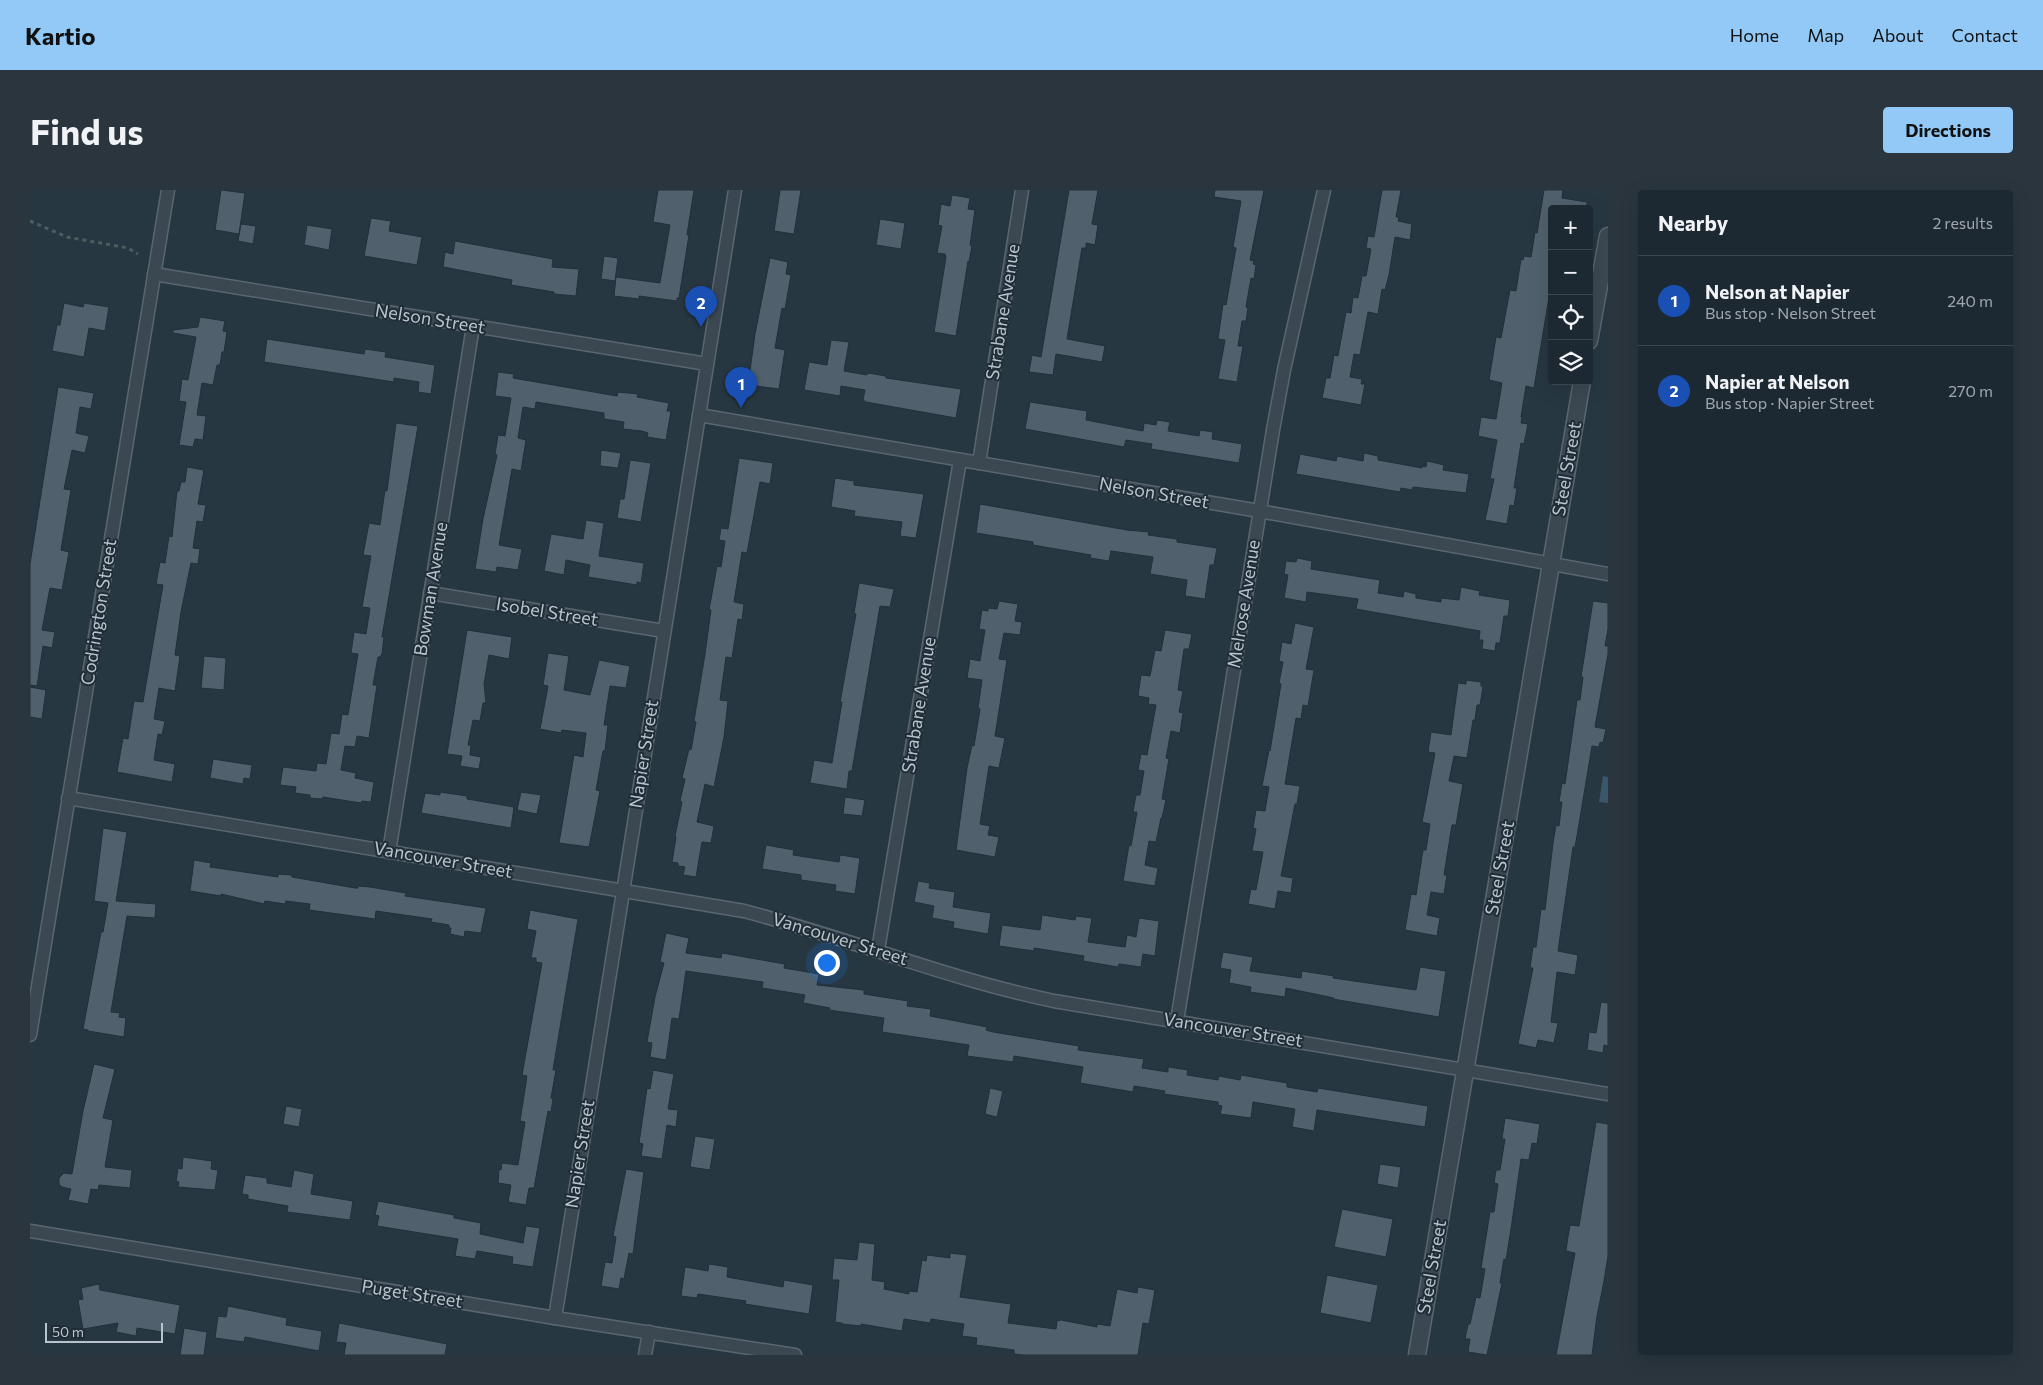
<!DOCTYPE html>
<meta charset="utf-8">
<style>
:root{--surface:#1d2932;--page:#2a353e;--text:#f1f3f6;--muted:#a0a6ac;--line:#3b454d;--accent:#92c9f7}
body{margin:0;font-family:Commissioner,sans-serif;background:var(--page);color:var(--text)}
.controls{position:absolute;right:15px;top:15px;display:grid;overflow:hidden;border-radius:5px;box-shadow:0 5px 20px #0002}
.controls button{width:45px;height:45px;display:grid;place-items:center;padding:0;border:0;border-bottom:1px solid var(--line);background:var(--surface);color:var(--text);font:25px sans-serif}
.scale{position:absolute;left:15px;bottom:12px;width:118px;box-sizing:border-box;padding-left:5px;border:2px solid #b8c3cc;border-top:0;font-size:14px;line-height:18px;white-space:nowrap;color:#b8c3cc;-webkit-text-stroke:4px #202d37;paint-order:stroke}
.you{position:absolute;left:796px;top:772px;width:18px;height:18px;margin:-12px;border:4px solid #fff;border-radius:50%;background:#1a73e8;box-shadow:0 0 0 8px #1a73e833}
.badge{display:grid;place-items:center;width:32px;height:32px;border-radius:50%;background:var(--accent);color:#fff;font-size:16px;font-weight:700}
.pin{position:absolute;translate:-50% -41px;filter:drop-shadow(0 1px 2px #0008)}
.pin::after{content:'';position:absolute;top:26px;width:18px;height:15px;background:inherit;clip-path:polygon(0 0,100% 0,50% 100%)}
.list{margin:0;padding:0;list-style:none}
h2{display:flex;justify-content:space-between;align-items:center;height:65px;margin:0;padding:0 20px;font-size:21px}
h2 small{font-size:16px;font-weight:400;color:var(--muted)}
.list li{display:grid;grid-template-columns:32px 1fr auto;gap:15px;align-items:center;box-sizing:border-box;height:90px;padding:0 20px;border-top:1px solid var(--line)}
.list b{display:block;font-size:19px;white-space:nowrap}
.list p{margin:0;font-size:16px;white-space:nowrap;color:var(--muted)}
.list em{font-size:16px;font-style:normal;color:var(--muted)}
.icon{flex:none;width:28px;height:28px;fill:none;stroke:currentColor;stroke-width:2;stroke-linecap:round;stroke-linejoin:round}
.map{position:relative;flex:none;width:1578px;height:1165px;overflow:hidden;border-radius:5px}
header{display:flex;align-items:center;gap:30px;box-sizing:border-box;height:70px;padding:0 25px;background:var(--accent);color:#111}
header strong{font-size:24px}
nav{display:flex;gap:28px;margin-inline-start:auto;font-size:18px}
.intro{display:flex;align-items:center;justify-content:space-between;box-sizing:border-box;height:120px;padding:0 30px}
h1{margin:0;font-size:35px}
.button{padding:12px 22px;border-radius:5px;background:var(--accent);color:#111;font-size:18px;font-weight:700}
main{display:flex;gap:30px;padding:0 30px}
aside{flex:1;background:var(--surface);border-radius:5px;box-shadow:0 5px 20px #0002}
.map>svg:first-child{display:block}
.water{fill:#3b5669}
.building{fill:#50616d;stroke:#222f39}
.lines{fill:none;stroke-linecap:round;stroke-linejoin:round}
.minor-casing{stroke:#59666f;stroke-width:15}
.tertiary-casing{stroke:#59666f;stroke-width:19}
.path{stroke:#475f5e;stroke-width:3;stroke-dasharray:4 4;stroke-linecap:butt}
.minor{stroke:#3b4852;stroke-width:12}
.tertiary{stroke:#3b4852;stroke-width:16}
.labels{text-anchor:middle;stroke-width:4;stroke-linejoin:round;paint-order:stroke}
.street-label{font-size:18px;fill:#b8c3cc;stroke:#202d37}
</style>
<header>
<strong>Kartio</strong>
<nav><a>Home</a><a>Map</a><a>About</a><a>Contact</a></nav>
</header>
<div class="intro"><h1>Find us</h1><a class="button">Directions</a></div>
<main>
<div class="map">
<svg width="1578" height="1165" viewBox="0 0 1578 1165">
<rect width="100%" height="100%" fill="#273742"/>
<!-- water -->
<polygon class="water" points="1573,586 1578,587 1578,613 1569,612"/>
<!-- building -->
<g class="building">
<polygon points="191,0 215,3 209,44 185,40"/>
<polygon points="628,0 664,0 657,45 659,45 649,108 647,108 647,111 609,106 609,109 584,106 586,87 630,93 640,35 623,32"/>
<polygon points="750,0 771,0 764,44 744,41"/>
<polygon points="1039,0 1068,0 1062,34 1068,35 1065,55 1056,53 1056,58 1052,58 1037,149 1075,156 1072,172 1026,164 1023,185 999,182 1002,165 1011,167"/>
<polygon points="1185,0 1234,0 1220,70 1224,71 1223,74 1226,75 1224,89 1221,88 1216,117 1218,118 1216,131 1212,131 1208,156 1213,156 1207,192 1188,189 1195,150 1188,149 1193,114 1196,115 1206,58 1203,57 1211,11 1184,7"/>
<polygon points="1352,0 1371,0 1366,27 1369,27 1368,31 1382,34 1380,50 1365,47 1359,85 1355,100 1352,99 1348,124 1338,122 1330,165 1324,164 1320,187 1332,189 1331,194 1335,194 1331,215 1292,208 1296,188 1300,188 1304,165 1308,166 1316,122 1321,123 1323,107 1328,108 1332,86 1336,86 1341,59 1336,58 1338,46 1344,47"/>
<polygon points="1514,0 1533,0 1532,8 1557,12 1557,19 1522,19 1522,87 1519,107 1504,198 1496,196 1491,227 1492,227 1491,233 1498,234 1494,254 1491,253 1484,298 1487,298 1484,316 1480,315 1477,334 1455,330 1464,289 1460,289 1467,250 1448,246 1451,227 1466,229 1472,193 1459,190 1466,147 1471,148 1480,100 1486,101 1491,69 1493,70 1494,66 1501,67 1505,42 1507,43"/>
<polygon points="922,5 940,8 938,19 945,20 940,55 942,56 939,72 938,71 926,146 904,142 916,67 915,64 907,63 912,36 908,35 911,14 920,16"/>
<polygon points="341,28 361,31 359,41 392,47 387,75 334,66"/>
<polygon points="850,29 875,33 871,59 846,55"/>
<polygon points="211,34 226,36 223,54 208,51"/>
<polygon points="277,35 302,39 299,60 274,55"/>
<polygon points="425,51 523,69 522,77 549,79 546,106 524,104 524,102 481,95 482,90 413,77 415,62 423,64"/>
<polygon points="574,66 588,68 585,91 571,89"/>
<polygon points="740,68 758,72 756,84 761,85 755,119 752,118 745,158 755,160 749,199 718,195 725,144"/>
<polygon points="34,113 53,117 54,113 79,117 75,141 59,138 54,167 22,161 27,135 30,135"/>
<polygon points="170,127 195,131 193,141 197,142 194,162 192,162 190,175 187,175 183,195 172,193 167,225 176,226 173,250 165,249 163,257 149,255 156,212 149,211 152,189 158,190 166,147 143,143 143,140 168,137"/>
<polygon points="237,149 334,164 335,159 356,162 355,167 405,175 401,204 388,202 389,192 364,188 364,192 234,172"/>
<polygon points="801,150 819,152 814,181 837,185 838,183 856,186 856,188 931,199 926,228 836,212 833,210 835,200 811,196 810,206 774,200 779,172 797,175"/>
<polygon points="468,182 484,184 483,188 587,206 588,202 608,204 607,207 639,213 637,221 641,221 636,250 617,247 618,243 612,241 593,239 594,232 574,229 574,223 506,212 505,219 493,217 488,248 496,250 491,281 482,279 469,355 492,359 488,380 467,377 466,382 445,379 453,329 467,265 465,264 468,245 475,246 481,208 465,206"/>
<polygon points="28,197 64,203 61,219 50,217 46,243 59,246 55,263 42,260 34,299 41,300 31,360 39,362 32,400 20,398 12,440 25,442 22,458 13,456 7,496 0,495 0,374"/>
<polygon points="1000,212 1057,221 1056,230 1113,241 1114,233 1126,235 1127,230 1140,232 1138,241 1169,246 1170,240 1183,242 1182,249 1212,254 1209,273 1121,259 1122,254 1096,250 1094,257 995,239"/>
<polygon points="366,233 388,236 352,447 354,447 352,464 350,467 348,467 343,495 347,495 339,548 327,546 325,557 315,556 311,580 326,583 325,588 344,592 341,612 332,611 331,613 293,607 292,609 280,608 280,605 265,603 266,597 250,595 253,577 286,581 287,573 296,574 301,543 309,544 312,524 318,525 328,464 321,463 324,442 336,444 340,418 332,417 341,366 333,365 339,333 350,335 355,300 357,301"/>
<polygon points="571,260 591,263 588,278 570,276"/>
<polygon points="1334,263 1348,266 1348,270 1392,278 1392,276 1396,277 1397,271 1414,275 1413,280 1439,284 1436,303 1383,297 1382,300 1371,298 1370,302 1266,284 1270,264 1306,271 1307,266 1333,271"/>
<polygon points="709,268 743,273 740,294 730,292 717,363 712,362 704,412 714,414 712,430 708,429 702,468 696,467 690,510 698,511 694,547 684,597 675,594 667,632 684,636 681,653 672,652 666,687 653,685 655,677 648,676 648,673 642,672 646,647 645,646 652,612 650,611 655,589 652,588 659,559 661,560 666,532 664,531 675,464 681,420 679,420 687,376 691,377 695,351 689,350 691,338 698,339"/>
<polygon points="600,270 621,273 611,332 587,328 590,309 594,309"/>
<polygon points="157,277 174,280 168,314 176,315 173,332 167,331 163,358 170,359 168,374 161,373 151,422 145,465 150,466 145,501 129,498 124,529 135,531 132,545 128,544 124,570 145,574 142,592 87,582 93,548 98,549 104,511 113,512 133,395 126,394 130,372 135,373 139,346 142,347 147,301 149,301 151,292 155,292"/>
<polygon points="805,288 824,291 824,295 894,304 886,348 870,346 872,332 824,326 825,321 801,317"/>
<polygon points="950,314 1097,340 1119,342 1118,345 1147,349 1147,352 1187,358 1184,375 1180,375 1175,409 1155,406 1157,390 1120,384 1123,367 1081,361 1079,371 1060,368 1061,365 1003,355 1003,352 946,343"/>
<polygon points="556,330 574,333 569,366 614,373 611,393 607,392 607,395 558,387 560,375 536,370 534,385 514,381 521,344 553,349"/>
<polygon points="1267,368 1282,371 1281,379 1350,390 1348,403 1373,407 1374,401 1386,404 1386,408 1411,412 1411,408 1429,410 1431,397 1450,401 1449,405 1480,410 1478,426 1474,426 1470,453 1466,453 1465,461 1452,459 1453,450 1449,450 1450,441 1326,419 1328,409 1277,402 1276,412 1254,408 1258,385 1254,384 1256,371 1266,372"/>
<polygon points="829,393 864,399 860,417 850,416 822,581 819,581 817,599 780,593 784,570 802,573 812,512 810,512 826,424 824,423"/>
<polygon points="969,411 988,414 985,431 992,432 990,445 974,443 969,469 977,470 965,546 975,548 969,578 959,576 950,634 960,636 958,645 969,647 965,667 926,660 937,578 942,555 944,556 950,519 948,518 952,490 937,488 940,469 950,471 955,440 949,439 952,420 958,421 958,418 967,419"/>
<polygon points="1563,411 1578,413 1578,439 1575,456 1578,456 1578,464 1565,537 1576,539 1573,553 1570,552 1569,557 1562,556 1549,634 1545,657 1543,657 1528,761 1548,765 1545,785 1527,782 1521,832 1528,833 1524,853 1508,850 1506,858 1488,854 1503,778 1500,778 1503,757 1506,757 1511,719 1515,720 1523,653 1526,635 1529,636 1532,612 1529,612 1532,593 1535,594 1547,510 1550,510 1553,487 1551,487"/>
<polygon points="1265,433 1284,437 1276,479 1284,480 1278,516 1273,515 1271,529 1266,528 1255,594 1270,596 1267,614 1265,614 1251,686 1263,688 1261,703 1248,701 1245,719 1218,714 1221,699 1226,700 1233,662 1222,661 1226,639 1223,638 1226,620 1235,621 1239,597 1232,596 1239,560 1240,561 1251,494 1249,493 1253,472 1249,471 1252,452 1261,454"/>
<polygon points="437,440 482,447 479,469 459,465 454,494 456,513 453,513 450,531 443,530 438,555 441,555 440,565 451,567 449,579 430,576 432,566 417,564"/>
<polygon points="1135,440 1162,444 1159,459 1154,459 1148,500 1153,501 1149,522 1153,523 1150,543 1141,541 1136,568 1139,569 1132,609 1136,610 1132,628 1131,628 1126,652 1119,651 1115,675 1128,678 1125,696 1093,691 1099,655 1101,656 1107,622 1103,622 1106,605 1110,605 1114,581 1108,580 1111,564 1117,565 1126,515 1118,514 1119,508 1108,506 1111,485 1120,486 1125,460 1131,461"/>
<polygon points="518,463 539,466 534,500 560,505 569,470 600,476 596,498 580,496 574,535 578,535 575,561 573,561 566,600 570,601 559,657 529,653 544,565 553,567 556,543 532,540 531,543 510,539 518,496 513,495"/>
<polygon points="174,466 196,468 194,500 171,498"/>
<polygon points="1436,490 1451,492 1451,496 1453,497 1450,515 1447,515 1445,530 1443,530 1437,568 1424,566 1419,591 1433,594 1426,635 1422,635 1414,685 1417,685 1414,704 1401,702 1397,725 1410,728 1407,746 1375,740 1381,704 1386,705 1393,660 1396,660 1400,634 1392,632 1405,563 1398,562 1401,542 1421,545 1428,493 1436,494"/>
<polygon points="0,497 16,500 12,529 0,527"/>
<polygon points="183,569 222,575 220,589 214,588 213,594 180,588"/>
<polygon points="410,602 437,606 437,609 484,617 481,638 391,623 395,603 410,605"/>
<polygon points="491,602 511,605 507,624 487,620"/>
<polygon points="815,607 835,610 832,626 813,624"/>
<polygon points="73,638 97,642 86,711 126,714 125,728 97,726 81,822 90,823 89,827 96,828 94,847 58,841 58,840 53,839 71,742 73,742 78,713 64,711"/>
<polygon points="736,655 764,660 763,665 809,672 810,665 830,668 825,704 805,701 806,695 771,690 771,685 732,679"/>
<polygon points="164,670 181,673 180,677 248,687 248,684 262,685 262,687 325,698 328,698 328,696 340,697 376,703 375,706 456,718 451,743 435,741 434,747 420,744 421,738 419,738 419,735 401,732 402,729 346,721 345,729 279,720 280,714 256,711 255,714 235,711 234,714 191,704 191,706 160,701"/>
<polygon points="888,691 900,693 899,698 925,702 923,717 961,723 958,744 923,738 924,732 902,728 904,716 884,712"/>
<polygon points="500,720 548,729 523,880 526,880 521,908 523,909 521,922 518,921 504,998 499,998 496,1015 478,1012 481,995 468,993 469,979 471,980 472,973 488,975 495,932 490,931 497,886 492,885 512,773 506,772 506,768 501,768 506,741 497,739"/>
<polygon points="1012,725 1045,730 1046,726 1062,728 1058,752 1095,757 1097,745 1106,747 1109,728 1129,731 1125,766 1113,764 1111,777 1089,774 1088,777 1053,771 1054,766 1004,758 1004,761 969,756 972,735 1010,740"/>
<polygon points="636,743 659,748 656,763 691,768 692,763 755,774 754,778 789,784 787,795 834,800 834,804 878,811 877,816 901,819 900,826 957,837 956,840 963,842 1049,856 1048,860 1114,869 1112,878 1138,882 1138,877 1158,880 1157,885 1188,890 1189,886 1210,890 1211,885 1257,893 1257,897 1287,902 1288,898 1398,916 1395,937 1287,920 1284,941 1262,937 1265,919 1223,912 1221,928 1190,924 1192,916 1188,915 1188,912 1134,904 1135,901 1104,896 1103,902 1050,893 1053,877 984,866 983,872 937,866 939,855 852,842 854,828 799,820 800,818 773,813 775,805 732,798 733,792 656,781 649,829 642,828 636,870 620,867 622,853 617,852 625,807 634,773 630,772"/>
<polygon points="1193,762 1223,767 1220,781 1271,788 1272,781 1304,786 1303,788 1386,800 1390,777 1416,781 1409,827 1303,809 1304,808 1256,798 1255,807 1220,802 1221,797 1199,793 1201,780 1190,778"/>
<polygon points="1571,812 1578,813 1578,856 1574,855 1573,863 1557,860 1559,842 1566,843"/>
<polygon points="64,874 85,879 73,928 83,930 75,977 102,980 100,998 69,995 68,1000 61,999 58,1014 38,1010 41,999 32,997 29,994 29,988 34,983 42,984 53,921"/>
<polygon points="623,880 644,884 638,919 648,920 646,937 637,935 632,969 611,966 613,954 609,953 617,898 620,899"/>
<polygon points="960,898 973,901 967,927 955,924"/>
<polygon points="256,916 272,919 269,937 253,934"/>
<polygon points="1475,928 1510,934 1509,940 1507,954 1502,953 1499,970 1491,969 1481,1039 1476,1070 1474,1069 1470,1093 1472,1093 1457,1165 1438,1162 1440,1149 1435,1149 1438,1134 1440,1134 1446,1107 1450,1108 1455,1079 1451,1078 1460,1022 1464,1022 1468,994 1464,993 1466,980 1470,980 1475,949 1472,949"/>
<polygon points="1566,932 1578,934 1578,1066 1574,1091 1567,1126 1562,1165 1526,1165 1545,1063 1536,1061 1537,1053 1540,1035 1549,1036"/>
<polygon points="665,946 685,949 680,980 660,977"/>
<polygon points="153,967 182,971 181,979 188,980 185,1000 148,997 149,992 146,991 148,978 152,979"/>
<polygon points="1350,974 1371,977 1368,998 1347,994"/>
<polygon points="596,979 614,982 603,1064 599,1063 594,1089 591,1088 589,1099 571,1096 575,1072 582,1073 586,1047 583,1046"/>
<polygon points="264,980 284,984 281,1004 323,1011 320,1030 257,1022 258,1016 218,1009 218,1005 212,1004 215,985 237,988 237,993 261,997"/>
<polygon points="348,1011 424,1025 424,1028 451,1033 450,1044 493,1053 496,1036 510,1038 503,1077 482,1074 483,1067 447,1061 445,1069 425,1066 428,1049 347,1036 349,1026 345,1025"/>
<polygon points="1312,1019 1363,1029 1356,1067 1304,1057"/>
<polygon points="829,1052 845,1054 842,1090 855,1092 854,1099 879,1104 879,1101 887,1102 892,1070 896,1071 897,1065 920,1068 920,1063 937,1065 930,1107 981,1114 978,1133 1026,1139 1027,1131 1031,1130 1067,1137 1067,1134 1080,1136 1087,1099 1107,1103 1108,1097 1125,1100 1119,1134 1113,1133 1108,1165 993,1165 984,1164 984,1160 946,1155 947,1148 932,1146 934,1134 901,1129 900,1133 874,1129 872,1141 831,1134 831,1136 812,1134 812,1133 805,1132 809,1090 802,1090 804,1068 827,1070"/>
<polygon points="679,1074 698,1077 697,1087 753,1097 754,1090 783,1095 779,1124 715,1114 716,1111 668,1104 667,1108 651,1106 655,1077 678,1081"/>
<polygon points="1297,1085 1348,1095 1341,1133 1290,1123"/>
<polygon points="69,1094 70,1100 150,1115 145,1144 107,1138 106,1146 86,1142 88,1133 53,1139 48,1110 53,1109 51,1098"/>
<polygon points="198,1116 257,1128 256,1135 292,1141 289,1161 215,1147 214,1152 185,1148 188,1126 196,1127"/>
<polygon points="309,1133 417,1154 415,1165 314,1165 316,1153 306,1152"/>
<polygon points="154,1138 177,1142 174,1165 150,1165"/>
</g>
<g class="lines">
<!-- minor casing -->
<g class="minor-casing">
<g id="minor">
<polyline points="124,84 677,174"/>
<polyline points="669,225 1229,321 1578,384"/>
<polyline points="949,273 992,0"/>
<polyline points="400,403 634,441"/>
<path d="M38 608 714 721C818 748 918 789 1024 811L1578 904"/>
<polyline points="359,662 443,136"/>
<polyline points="848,760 930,270"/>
<polyline points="1147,831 1243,240 1254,180 1294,0"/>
<polyline points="0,845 138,0"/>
<polyline points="0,1041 525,1128 765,1165"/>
<polyline points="525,1128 705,0"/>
<polyline points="615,1165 619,1142"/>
</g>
</g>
<!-- tertiary casing -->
<g class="tertiary-casing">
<g id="tertiary">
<polyline points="1559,151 1578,46"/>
<polyline points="1387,1165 1552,191"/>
</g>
</g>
<!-- path -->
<polyline class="path" points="0,31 37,47 98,58 108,64"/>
<!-- minor -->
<use href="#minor" class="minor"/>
<!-- tertiary -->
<use href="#tertiary" class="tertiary"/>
</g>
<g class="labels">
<!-- street labels -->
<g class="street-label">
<text transform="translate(973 122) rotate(-81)" y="6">Strabane Avenue</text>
<text transform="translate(400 129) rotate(9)" y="6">Nelson Street</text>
<text transform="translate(1537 279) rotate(-80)" y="6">Steel Street</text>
<text transform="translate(1124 303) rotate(10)" y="6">Nelson Street</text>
<text transform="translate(401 399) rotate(-81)" y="6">Bowman Avenue</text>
<text transform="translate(1214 414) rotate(-81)" y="6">Melrose Avenue</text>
<text transform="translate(69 422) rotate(-81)" y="6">Codrington Street</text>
<text transform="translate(517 422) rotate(9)" y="6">Isobel Street</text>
<text transform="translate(889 515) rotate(-81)" y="6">Strabane Avenue</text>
<text transform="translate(614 564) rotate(-81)" y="6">Napier Street</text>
<text transform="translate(413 670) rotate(10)" y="6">Vancouver Street</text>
<text transform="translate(1470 678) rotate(-80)" y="6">Steel Street</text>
<text transform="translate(810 749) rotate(17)" y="6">Vancouver Street</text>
<text transform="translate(1203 840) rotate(9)" y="6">Vancouver Street</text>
<text transform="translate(550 964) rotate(-81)" y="6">Napier Street</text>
<text transform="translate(1402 1077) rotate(-80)" y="6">Steel Street</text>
<text transform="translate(382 1104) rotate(9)" y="6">Puget Street</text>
</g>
</g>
</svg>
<div class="controls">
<button>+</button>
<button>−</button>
<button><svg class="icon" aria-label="locate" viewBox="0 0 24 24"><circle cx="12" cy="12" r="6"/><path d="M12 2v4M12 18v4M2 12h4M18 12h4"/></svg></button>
<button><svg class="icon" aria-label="layers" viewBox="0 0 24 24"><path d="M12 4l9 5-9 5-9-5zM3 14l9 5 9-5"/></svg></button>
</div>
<div class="scale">50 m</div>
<div class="you"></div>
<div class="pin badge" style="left:711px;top:218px;background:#1a4fb4">1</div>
<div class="pin badge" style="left:671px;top:137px;background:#1a4fb4">2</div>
</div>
<aside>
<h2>Nearby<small>2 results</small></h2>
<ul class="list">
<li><span class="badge" style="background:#1a4fb4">1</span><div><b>Nelson at Napier</b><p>Bus stop · Nelson Street</p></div><em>240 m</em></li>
<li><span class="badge" style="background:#1a4fb4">2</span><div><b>Napier at Nelson</b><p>Bus stop · Napier Street</p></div><em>270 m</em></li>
</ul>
</aside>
</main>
